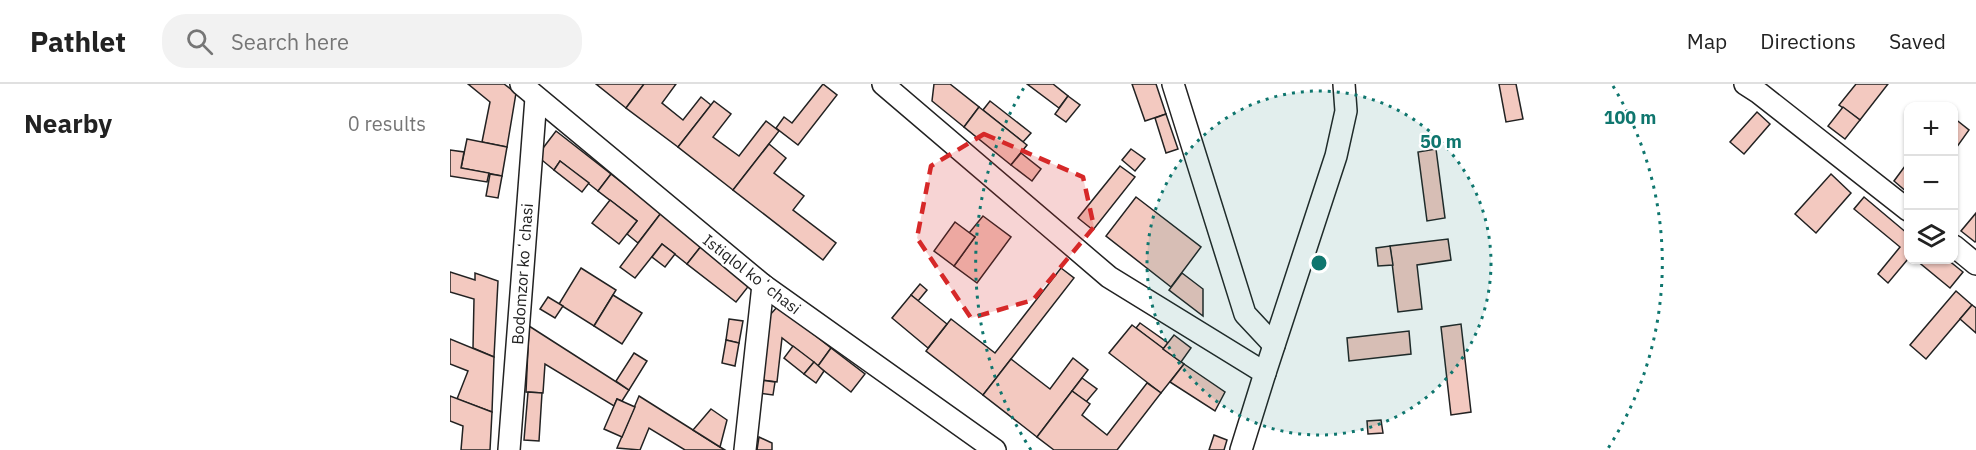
<!DOCTYPE html>
<meta charset="utf-8">
<style>
:root{--surface:#fff;--page:#f2f2f2;--text:#222;--muted:#767676;--line:#e0e0e0}
body{margin:0;font-family:"IBM Plex Sans",sans-serif;background:var(--page);color:var(--text)}
.controls{position:absolute;right:18px;top:18px;display:grid;overflow:hidden;border-radius:12px;box-shadow:0 2px 4px #0004}
.controls button{width:54px;height:54px;display:grid;place-items:center;padding:0;border:0;border-bottom:2px solid var(--line);background:var(--surface);color:var(--text);font:30px sans-serif}
.list{margin:0;padding:0;list-style:none}
h2{display:flex;justify-content:space-between;align-items:center;height:78px;margin:0;padding:0 24px;font-size:26px}
h2 small{font-size:20px;font-weight:400;color:var(--muted)}
.icon{flex:none;width:33px;height:33px;fill:none;stroke:currentColor;stroke-width:2;stroke-linecap:round;stroke-linejoin:round}
.map{position:relative;flex:none;width:1526px;height:366px;overflow:hidden}
header{display:flex;align-items:center;gap:36px;box-sizing:border-box;height:84px;padding:0 30px;background:var(--surface);border-bottom:2px solid var(--line)}
header strong{font-size:28px}
nav{display:flex;gap:33px;margin-inline-start:auto;font-size:21px}
.search{width:420px;height:54px;background:var(--page);display:flex;align-items:center;gap:15px;box-sizing:border-box;padding:0 21px;border-radius:24px;color:var(--muted);font-size:22px}
main{display:flex}
aside{flex:1;background:var(--surface)}
.map>svg:first-child{display:block}
.building{fill:#f3c9c0;stroke:#222;stroke-width:1.5}
.lines{fill:none;stroke-linecap:round;stroke-linejoin:round}
.street-casing{stroke:#222;stroke-width:24}
.street{stroke:#fff;stroke-width:21}
.marked{fill:#d62828;fill-opacity:0.2;stroke:#d62828;stroke-width:4.5;stroke-dasharray:12 8;stroke-linejoin:round}
.ring{fill:none;stroke:#0f766e;stroke-width:3;stroke-dasharray:3 6}
.labels{text-anchor:middle;stroke-width:4.5;stroke-linejoin:round;paint-order:stroke}
.street-label{font-size:16px;fill:#222;stroke:#fff}
.centre{fill:#0f766e;stroke:#fff;stroke-width:3}
.ring-label{font-size:18px;text-anchor:middle;font-weight:bold;fill:#0f766e;stroke:#fff;stroke-width:4.5;stroke-linejoin:round;paint-order:stroke}
</style>
<header>
<strong>Pathlet</strong>
<div class="search"><svg class="icon" aria-label="search" viewBox="0 0 24 24"><circle cx="10" cy="10" r="6"/><path d="M15 15l6 6"/></svg>Search here</div>
<nav><a>Map</a><a>Directions</a><a>Saved</a></nav>
</header>
<main>
<aside>
<h2>Nearby<small>0 results</small></h2>
<ul class="list">
</ul>
</aside>
<div class="map">
<svg width="1526" height="366" viewBox="0 0 1526 366">
<rect width="100%" height="100%" fill="#fff"/>
<!-- building -->
<g class="building">
<polygon points="18,0 54,0 66,9 57,63 32,58 40,18"/>
<polygon points="146,0 194,0 176,24"/>
<polygon points="194,0 226,0 212,19 233,36 251,13 261,21 228,63 176,24"/>
<polygon points="373,0 387,11 348,61 326,44 334,33 342,39"/>
<polygon points="484,0 500,0 529,23 514,43 482,17"/>
<polygon points="577,0 603,0 618,12 609,24"/>
<polygon points="682,0 706,0 716,30 695,37"/>
<polygon points="1049,0 1066,0 1073,35 1056,38"/>
<polygon points="1406,0 1438,0 1410,36 1389,21"/>
<polygon points="618,12 630,21 616,38 605,30"/>
<polygon points="264,17 281,30 263,53 289,72 316,37 329,47 283,106 228,63"/>
<polygon points="540,17 581,49 573,58 533,26"/>
<polygon points="529,23 577,61 561,81 514,43"/>
<polygon points="1393,23 1410,36 1395,55 1378,42"/>
<polygon points="1307,28 1320,40 1294,70 1280,58"/>
<polygon points="716,30 728,65 716,69 705,34"/>
<polygon points="1504,34 1519,46 1504,67"/>
<polygon points="106,47 161,90 148,107 110,77 104,86 87,72"/>
<polygon points="17,55 57,63 52,92 11,84"/>
<polygon points="319,60 336,74 324,89 354,112 343,126 386,159 373,176 283,106"/>
<polygon points="681,65 695,75 685,87 672,76"/>
<polygon points="986,65 995,134 977,137 968,68"/>
<polygon points="0,66 14,68 11,84 39,89 37,98 0,92"/>
<polygon points="571,69 591,85 582,97 561,81"/>
<polygon points="110,77 139,99 132,108 104,86"/>
<polygon points="1458,78 1458,109 1444,97"/>
<polygon points="670,82 685,93 643,146 628,134"/>
<polygon points="40,90 52,92 48,114 36,112"/>
<polygon points="161,90 211,129 188,159 177,150 187,137 148,107"/>
<polygon points="1381,90 1401,109 1366,149 1345,130"/>
<polygon points="686,113 751,163 721,203 656,152"/>
<polygon points="1414,113 1458,150 1458,175 1438,199 1428,190 1450,163 1404,125"/>
<polygon points="160,116 187,137 169,160 142,139"/>
<polygon points="211,129 252,161 237,180 212,160 185,194 170,183"/>
<polygon points="1526,129 1526,157 1525,158 1511,147"/>
<polygon points="533,132 561,153 527,199 504,182 525,153 519,149"/>
<polygon points="505,138 525,153 504,182 484,167"/>
<polygon points="998,155 1001,176 967,181 972,225 948,228 940,162"/>
<polygon points="212,160 225,170 215,183 202,173"/>
<polygon points="252,161 301,199 286,218 237,180"/>
<polygon points="940,162 943,181 928,182 926,164"/>
<polygon points="1466,176 1498,176 1513,188 1500,204"/>
<polygon points="131,184 166,206 144,242 109,220"/>
<polygon points="611,184 624,194 533,311 476,267 501,235 545,269"/>
<polygon points="0,188 25,196 25,189 48,197 44,273 23,264 24,215 0,208"/>
<polygon points="732,189 753,205 753,232 719,206"/>
<polygon points="470,200 477,206 468,217 461,211"/>
<polygon points="1506,207 1522,221 1476,275 1460,261"/>
<polygon points="163,211 192,229 172,260 144,242"/>
<polygon points="461,211 497,240 478,264 442,234"/>
<polygon points="98,213 113,222 105,234 90,225"/>
<polygon points="1522,221 1526,224 1526,249 1510,235"/>
<polygon points="328,222 381,264 368,282 332,254 327,298 311,296 319,232"/>
<polygon points="279,235 293,237 289,259 276,256"/>
<polygon points="690,239 718,259 713,265 686,244"/>
<polygon points="1011,240 1021,328 1001,331 991,243"/>
<polygon points="682,241 734,280 711,309 659,269"/>
<polygon points="79,242 179,306 172,317 167,315 164,322 95,280 93,309 76,308"/>
<polygon points="959,247 961,270 899,277 897,254"/>
<polygon points="724,251 741,264 731,278 713,265"/>
<polygon points="0,255 44,273 42,328 7,315 18,287 0,280"/>
<polygon points="276,256 289,259 285,282 272,279"/>
<polygon points="343,262 364,278 354,290 334,274"/>
<polygon points="381,264 415,290 401,308 368,282"/>
<polygon points="184,269 197,277 179,306 166,297"/>
<polygon points="623,274 638,286 587,353 533,311 561,275 600,305"/>
<polygon points="364,278 374,287 366,299 354,290"/>
<polygon points="734,280 775,308 765,327 720,298"/>
<polygon points="632,294 647,305 636,318 622,307"/>
<polygon points="311,296 325,298 323,311 308,309"/>
<polygon points="697,299 711,309 667,366 604,366 587,353 622,307 640,320 632,331 657,351"/>
<polygon points="78,308 92,309 89,357 74,356"/>
<polygon points="0,312 42,328 40,366 11,366 13,342 0,337"/>
<polygon points="189,312 270,363 275,366 235,366 199,344 190,366 167,364"/>
<polygon points="167,315 185,323 172,353 154,345"/>
<polygon points="261,325 277,336 270,363 243,346"/>
<polygon points="931,336 933,349 918,350 917,337"/>
<polygon points="764,351 777,356 774,366 759,366"/>
<polygon points="309,353 322,359 322,366 307,366"/>
</g>
<g class="lines">
<!-- street casing -->
<g class="street-casing">
<g id="street">
<polyline points="71,0 313,201 545,366"/>
<polyline points="433,0 659,193 815,289 791,366"/>
<polyline points="723,0 795,230 824,261"/>
<polyline points="1295,0 1309,9 1458,126"/>
<polyline points="1504,162 1526,180"/>
<polyline points="815,289 886,72 896,27 894,0"/>
<polyline points="59,366 86,14"/>
<polyline points="295,366 313,201"/>
</g>
</g>
<!-- street -->
<use href="#street" class="street"/>
</g>
<!-- marked area -->
<path class="marked" d="M534 50 633 93 644 143 583 216 521 234 467 154 481 82Z"/>
<!-- distance rings -->
<circle cx="869" cy="179" r="172" fill="#0f766e" fill-opacity=".12"/>
<g class="ring">
<circle cx="869" cy="179" r="172"/>
<path d="M581 366A343 343 0 0 1 575 2M1163 2A343 343 0 0 1 1157 366"/>
</g>
<g class="labels">
<!-- street labels -->
<g class="street-label">
<text transform="translate(72 190) rotate(-86)" y="6">Bodomzor koʻchasi</text>
<text transform="translate(302 190) rotate(38)" y="6">Istiqlol koʻchasi</text>
</g>
</g>
<circle cx="869" cy="179" r="9" class="centre"/>
<g class="ring-label">
<text x="1180" y="40">100 m</text>
<text x="991" y="64">50 m</text>
</g>
</svg>
<div class="controls">
<button>+</button>
<button>−</button>
<button><svg class="icon" aria-label="layers" viewBox="0 0 24 24"><path d="M12 4l9 5-9 5-9-5zM3 14l9 5 9-5"/></svg></button>
</div>
</div>
</main>
